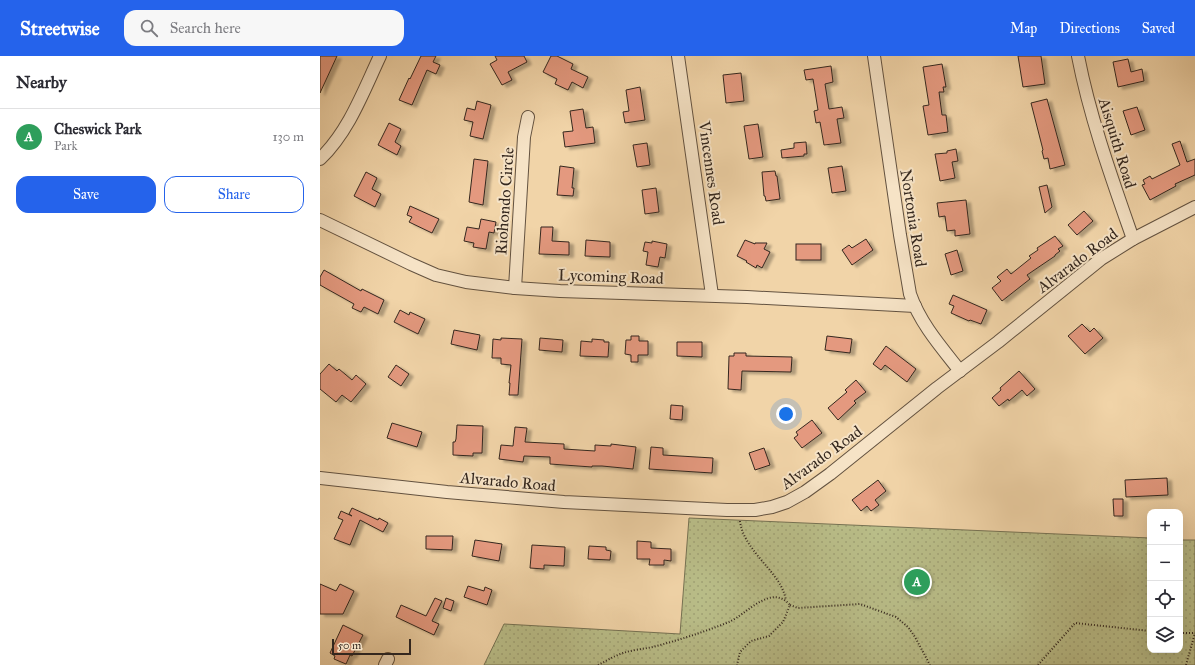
<!DOCTYPE html>
<meta charset="utf-8">
<style>
:root{--surface:#fff;--page:#f7f7f7;--text:#2b2b33;--muted:#7c7c81;--line:#e1e1e2;--accent:#2563eb}
body{margin:0;font-family:"IM FELL Great Primer",serif;background:var(--page);color:var(--text)}
.controls{position:absolute;right:12px;bottom:12px;display:grid;overflow:hidden;border-radius:8px;box-shadow:0 4px 16px #0002}
.controls button{width:36px;height:36px;display:grid;place-items:center;padding:0;border:0;border-bottom:1px solid var(--line);background:var(--surface);color:var(--text);font:20px sans-serif}
.scale{position:absolute;left:12px;bottom:10px;width:79px;box-sizing:border-box;padding-left:4px;border:2px solid #34271e;border-top:0;font-size:11px;line-height:14px;white-space:nowrap;color:#34271e;-webkit-text-stroke:3px #f6e3c6;paint-order:stroke}
.you{position:absolute;left:466px;top:358px;width:14px;height:14px;margin:-10px;border:3px solid #fff;border-radius:50%;background:#1a73e8;box-shadow:0 0 0 6px #1a73e833}
.badge{display:grid;place-items:center;width:26px;height:26px;border-radius:50%;background:var(--accent);color:#fff;font-size:13px;font-weight:700}
.pin{position:absolute;translate:-50% -50%;border:2px solid #fff;box-shadow:0 1px 4px #0006}
.list{margin:0;padding:0;list-style:none}
h2{display:flex;justify-content:space-between;align-items:center;height:52px;margin:0;padding:0 16px;font-size:17px}
h2 small{font-size:13px;font-weight:400;color:var(--muted)}
.list li{display:grid;grid-template-columns:26px 1fr auto;gap:12px;align-items:center;box-sizing:border-box;height:56px;padding:0 16px;border-top:1px solid var(--line)}
.list b{display:block;font-size:15px;white-space:nowrap}
.list p{margin:0;font-size:13px;white-space:nowrap;color:var(--muted)}
.list em{font-size:13px;font-style:normal;color:var(--muted)}
.actions{display:flex;gap:8px;padding:12px 16px}
.actions a{flex:1;padding:9px 0;border:1px solid var(--accent);border-radius:12px;text-align:center;font-size:14px;color:var(--accent)}
.actions .main{background:var(--accent);color:#fff}
.icon{flex:none;width:22px;height:22px;fill:none;stroke:currentColor;stroke-width:2;stroke-linecap:round;stroke-linejoin:round}
.map{position:relative;flex:none;width:875px;height:609px;overflow:hidden}
header{display:flex;align-items:center;gap:24px;box-sizing:border-box;height:56px;padding:0 20px;background:var(--accent);color:#fff}
header strong{font-size:19px}
nav{display:flex;gap:22px;margin-inline-start:auto;font-size:14px}
.search{width:280px;height:36px;background:var(--page);display:flex;align-items:center;gap:10px;box-sizing:border-box;padding:0 14px;border-radius:12px;color:var(--muted);font-size:15px}
main{display:flex}
aside{flex:1;background:var(--surface)}
.map>svg:first-child{display:block}
.park{fill:url(#park-dots);stroke:#767253}
.building{fill:#e4997f;stroke:#34271e;filter:url(#shadow)}
.lines{fill:none;stroke-linecap:round;stroke-linejoin:round}
.minor-casing{stroke:#635240;stroke-width:14}
.path{stroke:#34271e;stroke-width:2;stroke-dasharray:1 2;stroke-linecap:butt}
.minor{stroke:#f6e3c6;stroke-width:12}
.labels{text-anchor:middle;stroke-width:4;stroke-linejoin:round;paint-order:stroke}
.street-label{font-size:16px;fill:#34271e;stroke:#f6e3c6}
</style>
<header>
<strong>Streetwise</strong>
<div class="search"><svg class="icon" aria-label="search" viewBox="0 0 24 24"><circle cx="10" cy="10" r="6"/><path d="M15 15l6 6"/></svg>Search here</div>
<nav><a>Map</a><a>Directions</a><a>Saved</a></nav>
</header>
<main>
<aside>
<h2>Nearby<small></small></h2>
<ul class="list">
<li><span class="badge" style="background:#2e9e5b">A</span><div><b>Cheswick Park</b><p>Park</p></div><em>130 m</em></li>
</ul>
<div class="actions"><a class="main">Save</a><a>Share</a></div>
</aside>
<div class="map">
<svg width="875" height="609" viewBox="0 0 875 609">
<defs>
<pattern id="park-dots" width="8" height="8" patternUnits="userSpaceOnUse"><rect width="8" height="8" fill="#b9bd88"/><path d="M2 2h.1M6 6h.1" fill="none" stroke="#a0a275" stroke-width="1.8" stroke-linecap="round"/></pattern>
<filter id="shadow"><feDropShadow dx="4.5" dy="2.5" stdDeviation="1" flood-color="#0004"/></filter>
</defs>
<rect width="100%" height="100%" fill="#f1d4a8"/>
<filter id="stains"><feTurbulence type="fractalNoise" baseFrequency=".005" numOctaves="4"/><feColorMatrix values="0 0 0 0 .2 0 0 0 0 .09 0 0 0 0 .02 0 0 0 .5 -.17"/></filter>
<radialGradient id="worn" r=".72"><stop offset=".6" stop-color="#630" stop-opacity="0"/><stop offset="1" stop-color="#630" stop-opacity=".3"/></radialGradient>
<!-- park -->
<polygon class="park" points="369,462 830,482 830,594 860,594 860,484 875,484 875,609 164,609 184,568 360,578"/>
<!-- building -->
<g class="building">
<polygon points="0,0 17,0 0,37"/>
<polygon points="101,0 116,0 113,6 120,9 116,18 107,14 92,49 79,44 89,22 90,23"/>
<polygon points="175,0 204,0 207,6 188,16 192,24 182,29 170,8 177,4"/>
<polygon points="231,0 237,0 253,8 251,13 268,21 263,32 252,26 248,34 235,28 237,23 223,16"/>
<polygon points="698,0 721,0 725,28 703,31"/>
<polygon points="808,3 811,16 822,13 824,25 798,31 793,6"/>
<polygon points="622,8 626,31 623,31 624,36 619,36 622,59 626,59 628,76 608,79 603,50 609,49 603,11"/>
<polygon points="511,10 513,26 505,28 509,53 522,51 524,62 517,63 521,87 504,89 500,66 496,67 494,55 498,54 493,23 486,24 484,14"/>
<polygon points="421,17 424,45 406,47 403,19"/>
<polygon points="320,31 325,64 305,67 303,56 309,55 306,34"/>
<polygon points="727,43 745,109 730,113 728,102 724,103 722,95 723,94 711,47"/>
<polygon points="157,45 171,49 163,83 150,80 153,66 144,64 147,52 155,54"/>
<polygon points="817,51 825,74 811,79 803,55"/>
<polygon points="263,53 266,72 273,71 275,87 245,91 243,76 253,75 250,55"/>
<polygon points="69,67 81,73 75,86 81,90 77,99 58,89"/>
<polygon points="438,68 443,101 429,103 424,70"/>
<polygon points="860,85 867,106 875,103 875,119 855,128 856,130 830,144 822,129 825,128 823,124 830,120 832,123 860,109 852,88"/>
<polygon points="486,86 487,98 484,98 484,100 462,102 461,94 474,92 474,87"/>
<polygon points="327,87 330,109 317,111 313,89"/>
<polygon points="636,93 638,105 632,106 635,122 620,125 615,98 627,97 627,95"/>
<polygon points="154,103 168,105 163,149 149,146"/>
<polygon points="240,110 254,112 252,132 254,132 253,140 237,139"/>
<polygon points="522,110 526,135 512,137 508,112"/>
<polygon points="455,115 456,120 457,120 460,143 446,145 445,140 444,140 442,116"/>
<polygon points="46,116 57,122 52,133 61,138 55,151 34,140"/>
<polygon points="727,129 732,151 725,157 719,131"/>
<polygon points="336,132 339,156 325,158 322,134"/>
<polygon points="646,144 650,178 635,180 635,174 627,175 625,160 619,161 617,147"/>
<polygon points="90,150 119,163 112,177 89,166 92,161 87,159"/>
<polygon points="764,155 773,165 757,179 748,169"/>
<polygon points="161,163 176,166 174,177 169,176 166,193 153,191 154,187 144,185 147,171 159,173"/>
<polygon points="221,171 233,171 232,185 249,186 249,199 219,198"/>
<polygon points="735,180 743,190 738,193 740,195 735,199 735,200 707,219 710,223 682,245 672,232 681,225 677,221 687,213 691,218 711,202 709,200 718,194 717,192"/>
<polygon points="546,183 553,194 532,209 522,194 529,189 532,192"/>
<polygon points="266,184 290,186 290,201 265,200"/>
<polygon points="425,184 435,188 435,187 447,187 444,193 450,196 442,212 437,209 436,212 426,206 427,205 417,200"/>
<polygon points="332,185 347,188 345,202 340,201 338,211 326,209 328,196 323,195 325,186 332,187"/>
<rect x="476" y="188" width="25" height="16"/>
<polygon points="637,194 643,215 631,219 625,198"/>
<polygon points="4,214 41,235 42,233 64,244 58,258 44,251 41,256 32,252 34,248 0,229 0,221"/>
<polygon points="633,239 667,254 661,268 650,264 649,265 631,257 634,250 629,248"/>
<polygon points="80,254 89,259 90,256 105,263 98,278 74,266"/>
<polygon points="762,268 770,276 774,272 783,282 765,298 748,280"/>
<polygon points="134,274 160,279 157,294 131,288"/>
<polygon points="311,280 319,280 319,285 328,285 328,299 318,299 318,306 311,306 311,299 305,298 306,284 311,284"/>
<polygon points="507,280 532,283 530,297 505,294"/>
<polygon points="181,282 202,283 198,339 189,339 190,327 189,327 191,309 181,308 181,302 172,302 173,283 181,284"/>
<polygon points="220,282 243,284 242,296 219,294"/>
<polygon points="272,283 284,284 284,286 289,286 288,301 260,300 261,285 272,286"/>
<polygon points="357,286 382,286 382,301 357,300"/>
<polygon points="566,290 596,313 587,326 565,309 561,314 553,308"/>
<polygon points="414,297 426,297 426,300 472,301 471,316 422,315 421,334 408,333 409,300 414,300"/>
<polygon points="9,308 17,315 19,313 32,324 36,319 46,328 31,346 22,339 16,346 0,333 0,318"/>
<polygon points="76,309 89,318 81,330 68,321"/>
<polygon points="699,315 715,333 707,340 702,334 689,345 688,343 679,350 672,342 681,334 680,332"/>
<polygon points="536,324 546,336 534,345 536,347 518,364 508,352 527,336 525,334"/>
<polygon points="351,349 363,350 362,364 350,363"/>
<polygon points="492,364 502,377 482,392 474,382 478,379 476,376"/>
<polygon points="72,367 102,376 97,391 67,382"/>
<polygon points="137,369 163,370 162,397 153,397 153,400 133,399 133,386 135,386 136,383"/>
<polygon points="195,371 207,372 205,386 244,388 244,393 275,395 275,389 291,390 291,388 316,391 313,413 282,410 272,410 272,411 230,408 230,401 204,400 203,406 179,403 181,389 193,390"/>
<polygon points="331,391 343,392 343,399 393,402 392,417 329,413"/>
<polygon points="444,392 450,409 435,414 429,397"/>
<polygon points="847,422 848,439 806,441 805,424"/>
<polygon points="558,424 566,435 555,444 559,449 551,455 547,450 541,455 532,444"/>
<polygon points="793,443 803,443 803,460 794,460"/>
<polygon points="32,452 58,464 59,462 68,467 63,476 40,464 30,489 14,483 23,464 18,462 21,455 32,460 29,458"/>
<polygon points="106,480 133,480 132,494 106,493"/>
<polygon points="155,484 182,488 179,505 152,500"/>
<polygon points="317,485 331,486 331,492 351,493 351,505 344,504 344,509 329,509 330,503 317,503"/>
<polygon points="212,489 245,491 244,510 224,509 224,513 210,512"/>
<polygon points="269,490 286,491 286,494 291,495 290,504 268,503"/>
<polygon points="0,528 16,535 20,528 34,535 23,558 0,558"/>
<polygon points="148,530 164,535 165,531 172,534 167,549 144,541"/>
<polygon points="115,542 122,545 112,565 119,568 114,579 76,561 81,549 106,560"/>
<polygon points="126,542 134,545 131,555 123,552"/>
<polygon points="23,569 43,579 32,600 30,599 26,608 14,603 15,600 10,597"/>
</g>
<g class="lines">
<!-- minor casing -->
<g class="minor-casing">
<g id="minor">
<polyline points="358,0 392,239"/>
<path d="M554 0 580 179 590 238C600 267 621 291 640 315"/>
<path d="M758 0C770 62 792 123 813 183"/>
<path d="M0 103C29 75 43 36 60 0"/>
<polyline points="0,164 91,208 116,219 146,226 195,232 240,235 427,241 595,250"/>
<polyline points="195,232 204,81 208,61"/>
<polyline points="0,422 127,436 244,446 407,454 435,454 452,451 467,446 485,436 510,418 617,332 678,286 781,203 813,183 875,151"/>
<polyline points="65,609 68,603"/>
</g>
</g>
<!-- path -->
<g class="path">
<path d="M420 465C423 491 451 510 462 532 464 536 465 540 466 544"/>
<polyline points="470,549 478,552 540,548 576,561 588,571 595,581 610,609"/>
<polyline points="860,577 874,577"/>
<path d="M278 609C286 605 294 600 303 597 312 594 323 593 333 591 359 584 384 576 409 566 427 558 451 527 470 549L463 566 449 580 431 585 420 596 417 609"/>
<polyline points="718,609 755,567 830,575"/>
<polyline points="866,609 875,577"/>
</g>
<!-- minor -->
<use href="#minor" class="minor"/>
</g>
<g class="labels">
<!-- street labels -->
<g class="street-label">
<text transform="translate(798 87) rotate(73)" y="6">Aisquith Road</text>
<text transform="translate(392 117) rotate(82)" y="6">Vincennes Road</text>
<text transform="translate(184 145) rotate(-86)" y="6">Riohondo Circle</text>
<text transform="translate(594 162) rotate(81)" y="6">Nortonia Road</text>
<text transform="translate(757 204) rotate(-37)" y="6">Alvarado Road</text>
<text transform="translate(291 220) rotate(2)" y="6">Lycoming Road</text>
<text transform="translate(501 401) rotate(-36)" y="6">Alvarado Road</text>
<text transform="translate(188 425) rotate(5)" y="6">Alvarado Road</text>
</g>
</g>
<rect width="100%" height="100%" filter="url(#stains)"/>
<rect width="100%" height="100%" fill="url(#worn)"/>
</svg>
<div class="controls">
<button>+</button>
<button>−</button>
<button><svg class="icon" aria-label="locate" viewBox="0 0 24 24"><circle cx="12" cy="12" r="6"/><path d="M12 2v4M12 18v4M2 12h4M18 12h4"/></svg></button>
<button><svg class="icon" aria-label="layers" viewBox="0 0 24 24"><path d="M12 4l9 5-9 5-9-5zM3 14l9 5 9-5"/></svg></button>
</div>
<div class="scale">50 m</div>
<div class="you"></div>
<div class="pin badge" style="left:597px;top:526px;background:#2e9e5b">A</div>
</div>
</main>
